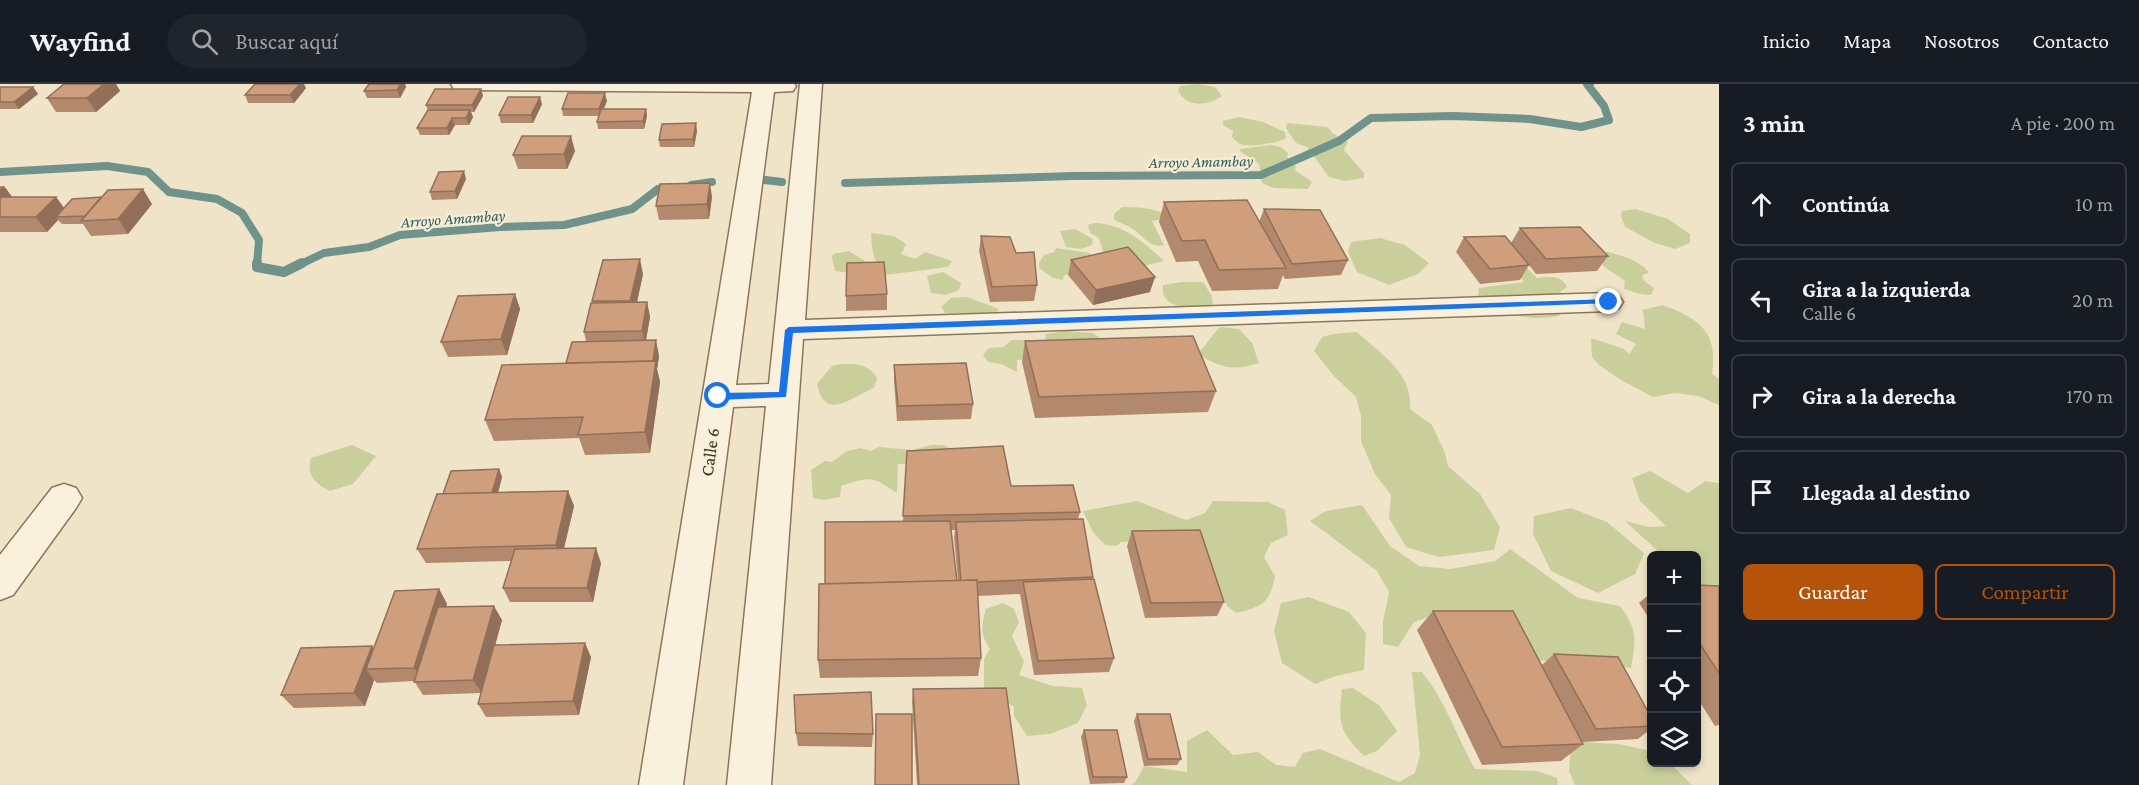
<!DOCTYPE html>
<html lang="es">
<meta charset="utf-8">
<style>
:root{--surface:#171b24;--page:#20242c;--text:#f1f3f6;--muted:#9ea1a6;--line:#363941;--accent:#b45309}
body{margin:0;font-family:"Crimson Pro",serif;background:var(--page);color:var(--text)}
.controls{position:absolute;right:18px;bottom:18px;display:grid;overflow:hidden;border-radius:9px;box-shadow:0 3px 9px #0003}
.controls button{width:54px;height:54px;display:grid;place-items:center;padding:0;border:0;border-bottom:2px solid var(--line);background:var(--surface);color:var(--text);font:30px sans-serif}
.stop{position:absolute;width:18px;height:18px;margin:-14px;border:4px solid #1a73e8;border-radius:50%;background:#fff}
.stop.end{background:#1a73e8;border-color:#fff;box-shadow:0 2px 6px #0008}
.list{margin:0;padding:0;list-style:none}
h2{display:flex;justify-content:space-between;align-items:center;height:78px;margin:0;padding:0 24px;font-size:26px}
h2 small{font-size:20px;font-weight:400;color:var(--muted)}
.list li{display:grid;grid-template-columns:39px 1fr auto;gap:18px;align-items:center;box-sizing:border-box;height:84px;margin:0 12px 12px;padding:0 12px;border:2px solid var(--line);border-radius:9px}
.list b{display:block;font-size:22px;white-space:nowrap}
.list p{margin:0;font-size:20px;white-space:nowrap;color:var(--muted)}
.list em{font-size:20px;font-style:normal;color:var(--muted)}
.actions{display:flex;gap:12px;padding:18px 24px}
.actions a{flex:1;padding:14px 0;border:2px solid var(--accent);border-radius:9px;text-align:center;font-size:21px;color:var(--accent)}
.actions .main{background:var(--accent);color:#fff}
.icon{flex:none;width:33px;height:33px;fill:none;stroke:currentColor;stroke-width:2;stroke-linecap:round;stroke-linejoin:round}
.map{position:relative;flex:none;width:1719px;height:701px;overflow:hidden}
header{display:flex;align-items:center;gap:36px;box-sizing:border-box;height:84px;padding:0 30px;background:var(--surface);border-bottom:2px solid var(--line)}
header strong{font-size:28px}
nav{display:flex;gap:33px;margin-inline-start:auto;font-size:21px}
.search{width:420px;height:54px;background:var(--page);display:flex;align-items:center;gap:15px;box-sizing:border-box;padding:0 21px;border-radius:33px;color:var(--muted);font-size:22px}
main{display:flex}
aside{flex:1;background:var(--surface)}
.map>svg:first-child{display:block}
.green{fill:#c9cf9b}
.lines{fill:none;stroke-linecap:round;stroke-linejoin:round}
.stream-far1{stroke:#6f938a;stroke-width:8}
.stream{stroke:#6f938a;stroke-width:10}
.minor-casing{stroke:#8d765c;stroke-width:3}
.minor{fill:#faf1dc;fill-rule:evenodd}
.wall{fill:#b2896c;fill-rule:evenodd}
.shaded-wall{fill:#916f58}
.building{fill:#cf9f7d;stroke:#916f58;stroke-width:1.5}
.route{fill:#1a73e8}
.labels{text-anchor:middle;stroke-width:4.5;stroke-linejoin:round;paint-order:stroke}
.far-water-label{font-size:16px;font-style:italic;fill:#2f5d5a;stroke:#f7eed8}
.street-label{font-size:18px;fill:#3d2e20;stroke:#f7eed8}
</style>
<header>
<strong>Wayfind</strong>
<div class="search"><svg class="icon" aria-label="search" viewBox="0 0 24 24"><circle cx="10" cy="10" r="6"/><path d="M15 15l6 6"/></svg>Buscar aquí</div>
<nav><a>Inicio</a><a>Mapa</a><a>Nosotros</a><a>Contacto</a></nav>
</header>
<main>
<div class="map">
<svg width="1719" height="701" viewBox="0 0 1719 701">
<rect width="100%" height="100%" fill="#f0e4c8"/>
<!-- green -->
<g class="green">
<path d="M1198 0 1215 3 1222 12C1208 22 1187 24 1178 7L1180 2Z"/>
<path d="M1239 33 1263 38 1285 48 1286 54C1279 59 1248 64 1240 60 1239 60 1233 54 1232 53L1233 47 1223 41V37Z"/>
<polygon points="1287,39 1328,43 1332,49 1348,58 1344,66 1364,89 1364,94 1345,97 1329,93 1307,63 1296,59 1286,44"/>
<polygon points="1271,61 1281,63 1288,69 1287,73 1296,82 1295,86 1312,98 1308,105 1274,104 1262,99 1259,80 1240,67 1240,65"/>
<path d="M1122 123C1138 123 1159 124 1171 134L1152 137 1164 161C1151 165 1143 152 1133 145 1127 141 1120 139 1114 136V130Z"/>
<polygon points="1636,125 1668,135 1690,150 1690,159 1675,165 1655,159 1625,143 1621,132 1622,127"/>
<path d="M1095 139C1123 140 1144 158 1164 177L1136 184 1105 176 1099 154 1090 149 1088 141Z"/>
<polygon points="1075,145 1093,155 1092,161 1081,165 1066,163 1060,147"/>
<path d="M871 149 894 152 906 160 901 170 915 175 925 168 952 177 949 182 941 184 885 191C873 177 872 167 871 149Z"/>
<polygon points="1380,154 1405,161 1429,179 1418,190 1389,201 1357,188 1348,168 1351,158"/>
<polygon points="1056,164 1090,169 1094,185 1064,191 1063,196 1053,194 1039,184 1039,179 1044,171 1054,168"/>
<polygon points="849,167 865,177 863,184 849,189 835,187 832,174 833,170"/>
<path d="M1608 168C1621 171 1643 178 1649 189L1642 191 1644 197 1654 204 1651 211 1640 210 1624 205 1625 197 1603 182 1601 170Z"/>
<path d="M1507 174 1521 178 1537 194C1549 193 1561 190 1567 203L1561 207 1559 232C1543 235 1522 235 1507 228 1496 224 1490 215 1478 212L1479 204 1524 198Z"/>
<polygon points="943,188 961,199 959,206 946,211 931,209 927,192"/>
<path d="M1182 198H1203L1212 212 1213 222C1194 223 1160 228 1163 201Z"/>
<polygon points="967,213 999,225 996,229 975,231 966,229 945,229 941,223 951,214"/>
<path d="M1662 221C1696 233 1719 246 1712 290L1719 295V321L1698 312 1675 309 1653 313 1621 296 1599 281 1592 273 1591 254 1624 265 1629 270 1636 260 1616 250 1622 238 1645 245 1643 226Z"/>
<path d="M1220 243 1239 245 1252 259 1259 279C1229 288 1223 283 1196 270 1207 262 1210 252 1220 243Z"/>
<polygon points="1067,247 1093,249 1105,257 1048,269 1045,250"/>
<path d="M1357 248C1381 270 1413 289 1410 325L1432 341 1445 369 1448 382 1480 410 1500 443 1494 466 1439 473 1406 463 1389 434 1391 411 1375 390 1361 357V332L1356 313 1334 292 1314 267 1322 253 1333 250Z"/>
<polygon points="1012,256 1029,256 1038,264 1038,274 1017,276 1017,288 1001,280 988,278 983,271 989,264 1003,263"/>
<path d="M840 280C856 280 868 279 877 294L874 304C854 311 825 340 817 300L832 282Z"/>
<path d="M352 361 376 372 353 400 330 407C316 400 306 392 311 374Z"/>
<path d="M931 361H944L954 366 951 377 898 380 897 409C872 392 870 392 841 402L840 413 824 416 813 414 811 386 825 377 832 378 847 367 861 364 871 367 879 363 913 366Z"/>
<path d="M1650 387 1688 409 1705 397 1719 399V511C1698 501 1697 495 1696 472L1662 471 1625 437 1649 443 1666 442 1640 417 1632 394Z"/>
<path d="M1137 417 1186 436 1205 429 1213 417 1268 418 1285 426 1288 451 1271 459 1264 473 1275 492C1270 519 1262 523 1236 529L1227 522 1197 454 1121 458 1117 462 1105 461 1093 448 1083 427Z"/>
<path d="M1362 421 1390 462 1419 482 1450 485 1495 477 1510 465 1578 514 1620 522C1638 546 1636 555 1631 584L1599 579 1525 576 1432 532 1414 538 1398 563 1383 560V537L1389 508 1377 487 1310 437 1326 427Z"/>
<polygon points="1571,424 1607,438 1644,469 1635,490 1598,509 1551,487 1533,450 1534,432"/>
<polygon points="1309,513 1349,528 1366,549 1364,586 1336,592 1315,600 1282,579 1274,547 1281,519"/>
<path d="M1003 519 1014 525 1019 538 1012 552 1024 578 1019 591 1053 602 1082 604 1087 621 1078 639 1050 650 1027 652 1014 632V623L984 603V575L990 565C980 551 981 541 986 525Z"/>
<path d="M1412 588H1422C1446 618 1457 653 1475 685L1537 687 1557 694 1558 701H1131L1136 697 1144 682 1187 688V657L1207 646 1233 671 1258 668 1276 681 1295 683 1303 669 1320 665 1399 698 1415 689 1420 671Z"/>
<path d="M1353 604 1379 621 1397 647 1377 667 1364 672C1339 647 1338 640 1342 605Z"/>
<polygon points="1580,658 1619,660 1651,667 1652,678 1670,679 1692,701 1575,701 1569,687 1571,660"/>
</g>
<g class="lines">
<!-- stream-far1 -->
<g class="stream-far1">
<polyline points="0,88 107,82 148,88 169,108 217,115 242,129 259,156 257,181"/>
<polyline points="757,95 782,98"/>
<polyline points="845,99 1073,92 1261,91 1339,57 1371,34 1453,32 1530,35 1581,43 1609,36 1604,22 1587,0 1590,0"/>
<polyline points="691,101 712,98"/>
<polyline points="299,181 324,169 369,163 400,151 500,143 564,141 632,125 658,105 673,103"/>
</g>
<!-- stream -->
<polyline class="stream" points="257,179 257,183 284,188 302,179"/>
<!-- minor casing -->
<g class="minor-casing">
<g id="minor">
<polygon points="451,0 794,0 796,2 793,7 774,8 736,301 769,300 800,0 822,0 805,236 1609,209 1619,212 1623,218 1619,224 1609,227 803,255 771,701 727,701 766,322 733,323 683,701 639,701 752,8 462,6 454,5"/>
<polygon points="64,400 76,404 82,414 76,424 13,511 0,516 0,471 52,404"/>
</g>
</g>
<!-- minor -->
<use href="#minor" class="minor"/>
</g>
<!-- wall -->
<g class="wall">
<polygon points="64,0 116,0 120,7 96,28 56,28 47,14"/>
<polygon points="369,0 405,0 406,3 400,14 367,14 364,7"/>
<polygon points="0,3 33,3 38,10 19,25 0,25"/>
<polygon points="306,4 294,19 248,19 245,11"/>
<polygon points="481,5 483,12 474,28 471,28 473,33 469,41 455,41 449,51 420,51 417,44 428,27 426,21"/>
<polygon points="607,17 603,25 646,25 647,32 644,45 598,45 597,38 599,32 563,32 562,25"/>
<polygon points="542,20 533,39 501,39 499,31"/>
<polygon points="697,47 694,63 660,63 659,56"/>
<polygon points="575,67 567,85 518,85 513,71"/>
<polygon points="466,95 457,115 432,116 430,108"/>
<polygon points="0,102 4,102 12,113 56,113 64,124 152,120 128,150 91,152 83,140 62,140 58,136 47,148 0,148"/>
<polygon points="712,113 709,135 659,136 656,122"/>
<polygon points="1164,118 1259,138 1264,125 1348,176 1341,191 1285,195 1283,191 1278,205 1212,207 1198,177 1176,178 1159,138"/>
<polygon points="1520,144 1608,172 1597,187 1536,190 1529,181 1520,196 1480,200 1456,168 1464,153 1511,159"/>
<polygon points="981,152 1016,169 1037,201 1034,217 990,218 979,167"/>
<polygon points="1071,176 1150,208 1093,221 1068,191"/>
<polygon points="643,190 637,218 647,218 650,233 646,256 659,272 657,285 660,298 650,369 585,371 579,354 494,357 485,336 566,279 586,257 584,248 592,219 592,217"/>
<polygon points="515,210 520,225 507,271 448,273 441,258"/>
<polygon points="887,210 887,226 846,227 846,212"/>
<polygon points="1025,257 1216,307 1208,328 1035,334 1022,278"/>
<polygon points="894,281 973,320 971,335 897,337 894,297"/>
<path d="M907 367 1011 402 1080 428 1078 435 1093 493 1092 495 1114 574 1109 588 1034 591 1020 510 978 512 981 574 978 592 820 594 818 576 825 500 903 437ZM951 446H955L954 453 958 497H957Z"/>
<polygon points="499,385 502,393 498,408 568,407 574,422 564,465 601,479 593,518 510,518 503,504 511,477 426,479 417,465"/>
<polygon points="1132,447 1224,518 1217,532 1145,534 1127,462"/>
<polygon points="1696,501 1719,502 1719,641 1715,642 1696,612"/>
<polygon points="439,505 447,520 446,523 502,536 495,561 591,573 579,631 486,633 478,620 481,609 423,611 414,597 377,599 374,596 365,622 294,624 281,611 374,565"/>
<polygon points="1652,508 1652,539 1639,519"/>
<polygon points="1433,527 1542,581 1554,570 1652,635 1652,644 1638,655 1582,658 1583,660 1561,677 1482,681 1417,546"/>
<polygon points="913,605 1019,701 917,701 912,618"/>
<polygon points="1137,630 1181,675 1177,681 1144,682 1134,637"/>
<polygon points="1084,646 1127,693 1124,699 1090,700 1081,653"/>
<polygon points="796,649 873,650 872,663 798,662"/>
</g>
<!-- shaded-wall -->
<g class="shaded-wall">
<polygon points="104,0 116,0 120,7 96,28 87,14"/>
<polygon points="300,0 304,0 306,4 294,19 290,11"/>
<polygon points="401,0 405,0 406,3 400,14 397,6"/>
<polygon points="33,3 38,10 19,25 14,18"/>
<polygon points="481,5 483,12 474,28 472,21"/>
<polygon points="605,9 607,17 601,32 599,25"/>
<polygon points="540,13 542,20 533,39 531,31"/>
<polygon points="646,25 647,32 644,45 643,37"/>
<polygon points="470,26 473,33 469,41 466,34"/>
<polygon points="452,34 455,41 449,51 447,44"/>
<polygon points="696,39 697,47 694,63 693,55"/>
<polygon points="571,52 575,67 567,85 564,70"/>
<polygon points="464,87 466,95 457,115 455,107"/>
<polygon points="710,99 712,113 709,135 707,120"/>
<polygon points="4,102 15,117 0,131 0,105"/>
<polygon points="143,105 152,120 128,150 118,135"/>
<polygon points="56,113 67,128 56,133 58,136 47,148 36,133"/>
<polygon points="640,175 643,190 634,232 630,217"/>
<polygon points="1155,193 1150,208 1093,221 1096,206"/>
<polygon points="515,210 520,225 507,271 501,255"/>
<polygon points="647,218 650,233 645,262 642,247"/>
<polygon points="656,256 659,272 657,285 660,298 650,369 645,348 652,281"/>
<polygon points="499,385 502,393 495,421 491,413"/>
<polygon points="568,407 574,422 561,476 556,461"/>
<polygon points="596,464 601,479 593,518 587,504"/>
<polygon points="439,505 447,520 423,597 414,584"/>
<polygon points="494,522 502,536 482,609 473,596"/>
<polygon points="585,559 591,573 579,631 573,617"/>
<polygon points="372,562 382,576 366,585 374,596 365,622 354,609"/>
</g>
<!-- building -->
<g class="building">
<polygon points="64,0 104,0 87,14 47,14"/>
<polygon points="255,0 300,0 290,11 245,11"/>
<polygon points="369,0 401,0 397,6 364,7"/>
<polygon points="0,3 33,3 14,18 0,18"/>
<polygon points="435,5 481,5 472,21 426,21"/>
<polygon points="568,9 605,9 599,25 562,25"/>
<polygon points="508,13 540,13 531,31 499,31"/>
<polygon points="601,25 646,25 643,37 597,38"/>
<polygon points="428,26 470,26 466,34 452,34 447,44 417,44"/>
<polygon points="696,39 693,55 659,56 662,40"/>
<polygon points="522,52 571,52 564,70 513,71"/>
<polygon points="464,87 455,107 430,108 439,88"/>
<polygon points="710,99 707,120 656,122 660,100"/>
<polygon points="143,105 118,135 81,137 108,106"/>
<polygon points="2,113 56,113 36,133 0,133 0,115"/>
<polygon points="101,113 85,132 56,133 72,115"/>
<polygon points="1247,116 1286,184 1219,186 1205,156 1182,157 1164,118"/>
<polygon points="1264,125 1320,126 1348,176 1292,180"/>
<polygon points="1580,143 1608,172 1546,175 1520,144"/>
<polygon points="981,152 1010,153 1016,169 1034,168 1037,201 992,203"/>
<polygon points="1505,152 1529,181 1490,185 1464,153"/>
<polygon points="1128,163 1155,193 1096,206 1071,176"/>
<polygon points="640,175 630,217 592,217 603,176"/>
<polygon points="884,178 887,210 846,212 847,179"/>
<polygon points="515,210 501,255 441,258 458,212"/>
<polygon points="647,218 642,247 584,248 591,219"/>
<polygon points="1193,252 1216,307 1039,313 1025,257"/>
<polygon points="656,256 653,277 566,279 572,258"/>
<polygon points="656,277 645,348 578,351 583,333 485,336 502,281"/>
<polygon points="966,279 973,320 898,322 894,281"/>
<polygon points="1003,362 1011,402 1073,401 1080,428 903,432 907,367"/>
<polygon points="499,385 492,409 443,410 451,387"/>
<polygon points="568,407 556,461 417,465 437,410"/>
<polygon points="1083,435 1093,493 977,498 977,496 961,497 956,438"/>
<polygon points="950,437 957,497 825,500 825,438"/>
<polygon points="1200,446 1224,518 1151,519 1132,447"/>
<polygon points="596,464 587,504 503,504 515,465"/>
<polygon points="1094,495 1114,574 1038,577 1023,498"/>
<polygon points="977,496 981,574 818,576 819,500"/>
<polygon points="1696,501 1719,502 1719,589 1696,554"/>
<polygon points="439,505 414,584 366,585 395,507"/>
<polygon points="494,522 473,596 414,598 438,523"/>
<polygon points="1433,527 1513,527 1583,660 1502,663"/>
<polygon points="585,559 573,617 478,620 494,561"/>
<polygon points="372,562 354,609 281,611 301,564"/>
<polygon points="1554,570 1618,573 1652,635 1652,642 1596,645"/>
<polygon points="1006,604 1019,701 919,701 913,605"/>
<polygon points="871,608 873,650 796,649 794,611"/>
<polygon points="876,630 912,630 912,701 875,701"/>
<polygon points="1137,630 1170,630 1181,675 1148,675"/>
<polygon points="1084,646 1117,646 1127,693 1093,693"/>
</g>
<!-- route -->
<polygon class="route" points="1609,215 1613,218 1612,219 793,249 786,313 718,316 714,312 718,309 779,308 785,246 789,243"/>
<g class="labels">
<!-- far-water labels -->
<g class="far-water-label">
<text transform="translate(1201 77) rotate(-1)" y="6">Arroyo Amambay</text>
<text transform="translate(453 134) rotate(-4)" y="6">Arroyo Amambay</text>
</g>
<!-- street labels -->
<g class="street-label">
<text transform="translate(710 368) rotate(-82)" y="6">Calle 6</text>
</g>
</g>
</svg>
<div class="controls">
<button>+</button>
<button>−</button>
<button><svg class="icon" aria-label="locate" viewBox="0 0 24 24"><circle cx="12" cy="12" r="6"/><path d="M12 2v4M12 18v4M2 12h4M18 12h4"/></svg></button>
<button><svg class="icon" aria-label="layers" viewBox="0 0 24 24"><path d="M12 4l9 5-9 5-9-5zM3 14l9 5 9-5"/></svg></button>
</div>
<div class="stop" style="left:718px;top:312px"></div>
<div class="stop end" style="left:1609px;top:218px"></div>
</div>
<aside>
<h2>3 min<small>A pie · 200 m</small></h2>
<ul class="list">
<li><svg class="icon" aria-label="ahead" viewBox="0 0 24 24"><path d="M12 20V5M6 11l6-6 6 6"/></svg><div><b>Continúa</b></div><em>10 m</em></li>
<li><svg class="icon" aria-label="left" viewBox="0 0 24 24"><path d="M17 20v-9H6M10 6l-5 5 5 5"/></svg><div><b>Gira a la izquierda</b><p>Calle 6</p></div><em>20 m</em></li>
<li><svg class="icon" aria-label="right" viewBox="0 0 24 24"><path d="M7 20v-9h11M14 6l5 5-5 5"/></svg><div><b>Gira a la derecha</b></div><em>170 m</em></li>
<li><svg class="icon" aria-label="arrive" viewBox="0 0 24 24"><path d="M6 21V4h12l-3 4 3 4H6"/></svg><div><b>Llegada al destino</b></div></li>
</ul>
<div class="actions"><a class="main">Guardar</a><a>Compartir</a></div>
</aside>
</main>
